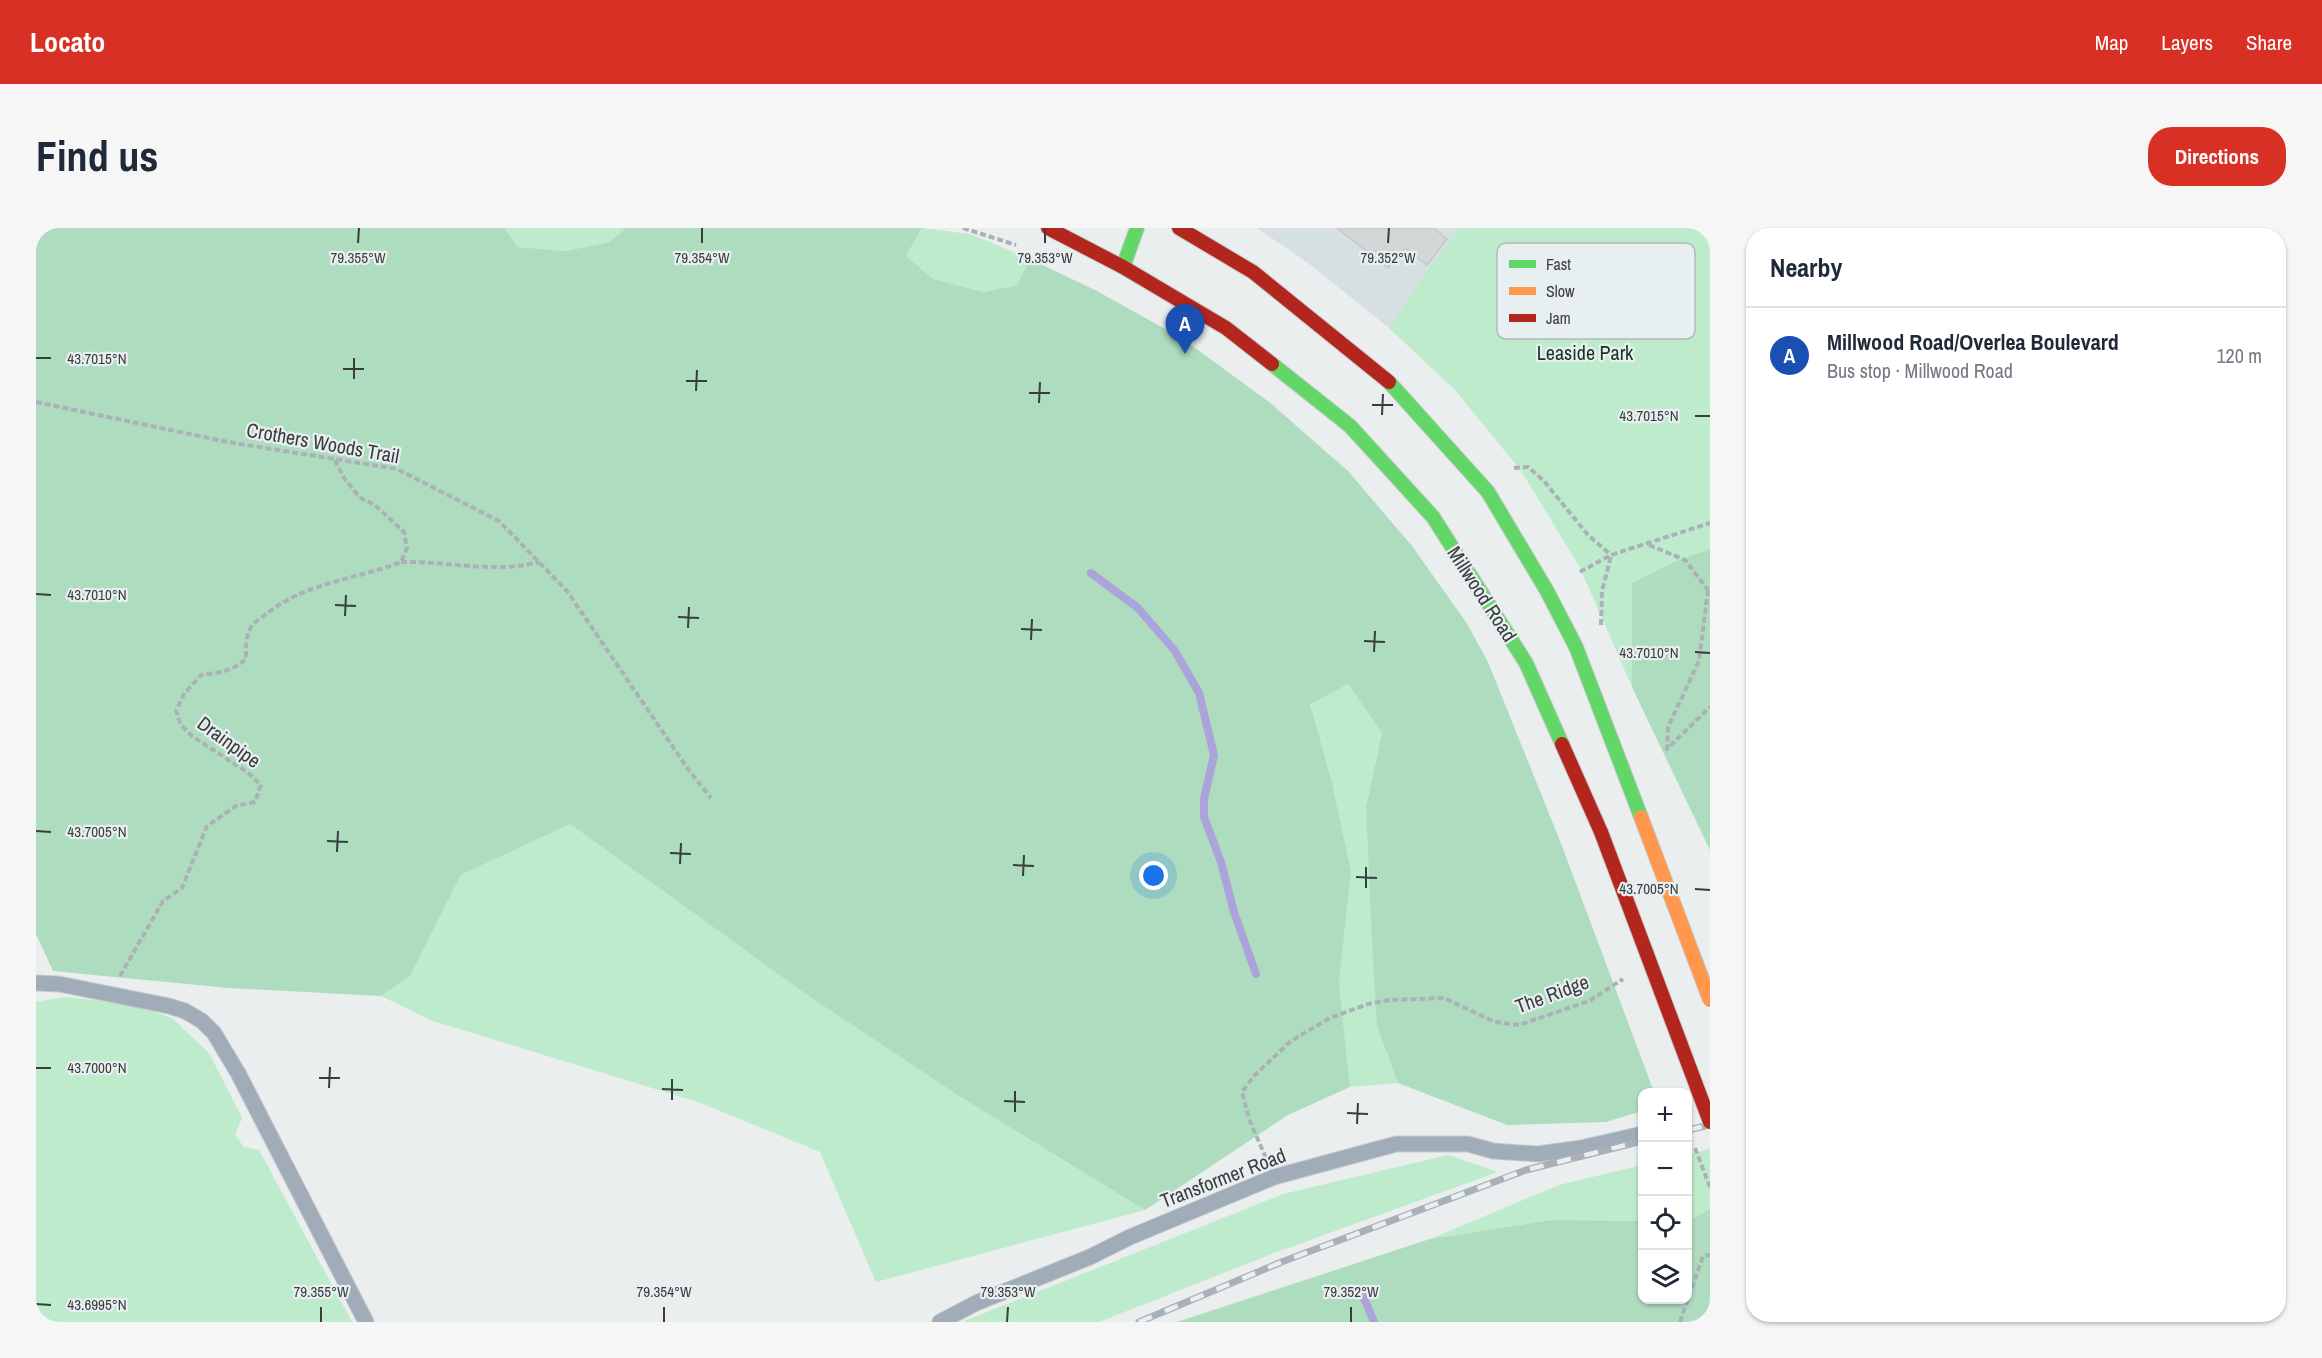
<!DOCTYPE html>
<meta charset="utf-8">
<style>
:root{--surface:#fff;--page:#f6f6f7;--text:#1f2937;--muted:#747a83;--line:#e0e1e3;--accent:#d93025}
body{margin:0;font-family:"Archivo Narrow",sans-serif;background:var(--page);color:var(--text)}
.controls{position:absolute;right:18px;bottom:18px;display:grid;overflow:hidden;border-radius:12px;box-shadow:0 2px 4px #0004}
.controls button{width:54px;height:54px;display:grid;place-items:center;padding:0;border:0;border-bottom:2px solid var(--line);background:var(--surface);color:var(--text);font:30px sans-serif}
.you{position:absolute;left:1118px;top:648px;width:21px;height:21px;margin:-15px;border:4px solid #fff;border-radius:50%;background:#1a73e8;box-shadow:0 0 0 9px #1a73e833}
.badge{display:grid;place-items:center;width:39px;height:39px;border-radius:50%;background:var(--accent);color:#fff;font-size:20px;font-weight:700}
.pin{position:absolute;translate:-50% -50px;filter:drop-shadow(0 2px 3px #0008)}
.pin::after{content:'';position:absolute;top:32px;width:21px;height:18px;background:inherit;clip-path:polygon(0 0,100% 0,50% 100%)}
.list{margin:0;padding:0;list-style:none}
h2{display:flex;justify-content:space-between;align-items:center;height:78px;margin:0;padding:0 24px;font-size:26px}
h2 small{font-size:20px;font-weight:400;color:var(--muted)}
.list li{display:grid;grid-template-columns:39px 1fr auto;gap:18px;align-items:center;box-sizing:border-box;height:96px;padding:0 24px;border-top:2px solid var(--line)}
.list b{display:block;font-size:22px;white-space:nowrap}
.list p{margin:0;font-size:20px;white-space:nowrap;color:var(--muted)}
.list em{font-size:20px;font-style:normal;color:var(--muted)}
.icon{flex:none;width:33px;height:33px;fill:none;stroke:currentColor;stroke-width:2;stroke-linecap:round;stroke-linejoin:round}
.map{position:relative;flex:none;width:1674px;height:1094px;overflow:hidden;border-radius:24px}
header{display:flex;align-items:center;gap:36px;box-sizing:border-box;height:84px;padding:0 30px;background:var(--accent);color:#fff}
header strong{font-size:28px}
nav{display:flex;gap:33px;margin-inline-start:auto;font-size:21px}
.intro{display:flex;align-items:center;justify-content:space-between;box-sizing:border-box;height:144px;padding:0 36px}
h1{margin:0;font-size:42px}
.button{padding:15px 27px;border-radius:24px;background:var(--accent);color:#fff;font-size:21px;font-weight:700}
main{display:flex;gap:36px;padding:0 36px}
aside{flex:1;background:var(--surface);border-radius:24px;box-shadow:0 2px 4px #0004}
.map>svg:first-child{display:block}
.built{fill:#d6e0e2}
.green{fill:#bdebcc}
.forest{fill:#aedcbe}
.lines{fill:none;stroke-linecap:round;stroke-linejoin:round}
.stream{stroke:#aba3d9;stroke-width:8}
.building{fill:#d4d7d7;stroke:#c4c8c7;stroke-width:1.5}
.lane-casing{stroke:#c8cacb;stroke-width:17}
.fast-casing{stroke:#c8cacb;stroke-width:16}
.jam-casing{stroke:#c8cacb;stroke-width:16}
.path{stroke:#aab2b8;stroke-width:4;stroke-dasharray:6 3;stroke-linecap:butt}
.lane{stroke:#a1acb9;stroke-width:15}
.fast{stroke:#63d668;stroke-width:14}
.jam{stroke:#b3261e;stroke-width:14}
.rail-casing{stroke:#a9b0b8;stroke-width:7}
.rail{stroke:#e8eff1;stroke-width:4.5;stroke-dasharray:14;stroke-linecap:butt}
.slow-bridge-casing{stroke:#c8cacb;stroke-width:16;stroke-linecap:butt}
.jam-bridge-casing{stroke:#c8cacb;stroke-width:16;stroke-linecap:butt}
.path-bridge{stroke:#aab2b8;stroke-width:4;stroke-dasharray:6 3;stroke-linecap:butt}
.slow-bridge{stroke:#ff974d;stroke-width:14}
.jam-bridge{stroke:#b3261e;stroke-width:14}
.ticks{fill:none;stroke:#3a3c3d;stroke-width:2}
.labels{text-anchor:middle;stroke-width:4.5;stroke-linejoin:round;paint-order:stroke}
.park-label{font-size:20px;fill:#143620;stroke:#e8eff1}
.street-label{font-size:20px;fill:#3a3c3d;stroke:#e8eff1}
.key{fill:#e8eff1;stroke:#b4b9bb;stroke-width:1.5}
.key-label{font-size:16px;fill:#3a3c3d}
.ticks-label{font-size:15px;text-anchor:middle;fill:#3a3c3d;stroke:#e8eff1;stroke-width:4.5;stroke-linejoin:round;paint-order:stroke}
</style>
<header>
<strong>Locato</strong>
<nav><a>Map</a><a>Layers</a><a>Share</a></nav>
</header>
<div class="intro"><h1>Find us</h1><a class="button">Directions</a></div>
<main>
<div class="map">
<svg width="1674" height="1094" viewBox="0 0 1674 1094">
<rect width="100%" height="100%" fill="#eaeeef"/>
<!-- built -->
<polygon class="built" points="1221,0 1424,0 1393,39 1353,100 1272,35"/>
<!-- green -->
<g class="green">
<polygon points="469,0 590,0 573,14 530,23 481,19"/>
<polygon points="886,0 934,6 994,31 981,57 948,64 896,51 870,28"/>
<polygon points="1424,0 1674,0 1674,623 1596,459 1544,340 1486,244 1419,162 1353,100 1393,39"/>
<polygon points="1312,456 1346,505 1330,579 1341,798 1362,855 1314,859 1303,755 1315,644 1274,475"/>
<polygon points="534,596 774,769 923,868 1109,982 840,1054 784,924 662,874 397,793 345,768 374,748 425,647"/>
<polygon points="29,769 95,776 136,790 173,825 206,890 199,907 208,919 223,922 316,1094 0,1094 0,774"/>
<polygon points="1674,921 1674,981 1652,993 1652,926"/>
<polygon points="1412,927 1462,944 1241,1024 1063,1094 926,1094 1247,966"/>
<polygon points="1606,937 1606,993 1516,992 1394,1011 1523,957"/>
</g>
<!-- forest -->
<g class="forest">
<polygon points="0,0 469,0 481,19 530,23 573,14 590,0 886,0 870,28 897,51 948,64 981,57 994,31 1061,63 1147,111 1233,174 1312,243 1376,318 1430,394 1452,434 1526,618 1618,864 1606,864 1606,883 1570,894 1471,897 1362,855 1341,798 1336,714 1330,579 1346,505 1312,456 1274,476 1296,555 1315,644 1303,755 1314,859 1252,887 1109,982 923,868 774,769 534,596 425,647 374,748 345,768 192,760 17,743 0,706"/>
<polygon points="1674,321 1674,621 1596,459 1596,355 1638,334"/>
<polygon points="1674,981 1674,1094 1141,1094 1394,1011 1516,992 1606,993 1606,1072 1652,1072 1652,993"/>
</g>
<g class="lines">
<!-- stream -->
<g class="stream">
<polyline points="1055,345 1102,380 1139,423 1163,465 1178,527 1168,571 1168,589 1185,634 1198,684 1220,746"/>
<polyline points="1326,1065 1338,1094"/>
</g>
</g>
<!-- building -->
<polygon class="building" points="1301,0 1398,0 1411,11 1391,37 1369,20 1352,40"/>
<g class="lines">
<!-- lane casing -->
<g class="lane-casing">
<g id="lane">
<polyline points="0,755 23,756 133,778 149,783 166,793 178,805 202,845 330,1094"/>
<polyline points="904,1094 940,1075 1054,1029 1094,1009 1238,949 1360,916 1432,916 1457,923 1502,926 1545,920 1606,906"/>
</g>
</g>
<!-- fast casing -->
<g class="fast-casing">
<g id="fast">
<polyline points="1087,39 1101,0"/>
<polyline points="1236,136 1314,198 1397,289 1490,435 1526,516"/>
<polyline points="1353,154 1452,264 1511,363 1540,419 1605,589"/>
</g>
</g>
<!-- jam casing -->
<g class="jam-casing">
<g id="jam">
<polyline points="1012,0 1087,39 1190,100 1236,136"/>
<polyline points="1143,0 1217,44 1353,154"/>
<polyline points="1526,516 1565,604"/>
</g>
</g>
<!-- path -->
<g class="path">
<polyline points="927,0 980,17"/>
<polyline points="0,174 192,214 361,241 463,293 531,363 654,544 675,570"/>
<polyline points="1478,240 1492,239 1508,253 1552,307 1575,327"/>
<polyline points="1613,317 1649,332 1672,362"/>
<path d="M365 334C411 333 459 346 503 334"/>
<polyline points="1544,344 1575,327 1674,295"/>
<polyline points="1672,362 1663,433 1632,499 1631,521 1674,479"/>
<polyline points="1565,397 1566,363 1575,328"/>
<path d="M84 748 127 673 146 660 171 598 200 578 219 574 225 557 211 544 156 508 145 497 140 483 148 466 165 447C182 445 197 443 210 431 210 420 209 409 215 399 218 394 224 391 229 387 269 354 319 352 365 334L371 320 368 304 339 277 323 269 308 250 299 232"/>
<polyline points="1230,930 1213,891 1206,864 1218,848 1255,813 1294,790 1332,776 1354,772 1408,770 1459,794 1483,797 1553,773 1587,751"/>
<polyline points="1644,1094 1667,1028 1674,1027"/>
</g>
<!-- lane -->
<use href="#lane" class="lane"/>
<!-- fast -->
<use href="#fast" class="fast"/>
<!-- jam -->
<use href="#jam" class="jam"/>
<!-- rail casing -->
<g class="rail-casing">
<g id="rail">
<polyline points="1652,902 1674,897"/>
<polyline points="1103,1094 1248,1033 1490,942 1606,913"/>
</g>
</g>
<!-- rail -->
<use href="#rail" class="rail"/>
<!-- slow-bridge casing -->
<g class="slow-bridge-casing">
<polyline id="slow-bridge" points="1605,589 1674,772"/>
</g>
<!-- jam-bridge casing -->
<g class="jam-bridge-casing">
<polyline id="jam-bridge" points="1565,604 1674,894"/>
</g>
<!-- path-bridge -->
<polyline class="path-bridge" points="1659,920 1674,959"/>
<!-- slow-bridge -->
<use href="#slow-bridge" class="slow-bridge"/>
<!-- jam-bridge -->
<use href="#jam-bridge" class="jam-bridge"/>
</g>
<!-- ticks -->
<path class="ticks" d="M322 15 323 0M666 15V0M1009 15V0M1352 15 1353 0M0 130H15M307 141H328M318 151V130M650 153H671M660 163 661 142M993 165H1014M1003 175 1004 154M1336 177H1357M1346 187 1347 166M1659 188H1674M0 366 15 367M299 377 320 378M309 388 310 367M642 389 663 390M652 400 653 379M985 401 1006 402M995 412 996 391M1328 413 1349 414M1338 424 1339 403M1659 424 1674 425M0 603 15 604M291 613 312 614M301 624 302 603M634 625 655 626M644 636 645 615M977 637 998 638M987 648 988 627M1320 649 1341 650M1330 660V639M1659 661 1674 662M0 840H15M283 850H304M293 860 294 839M626 861 647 862M636 872V851M968 873 989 874M979 884V863M1311 885 1332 886M1321 896 1322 875M0 1076 15 1077M285 1094V1079M628 1094V1079M971 1094 972 1079M1315 1094V1079"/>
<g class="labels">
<!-- park labels -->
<g class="park-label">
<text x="1549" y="132">Leaside Park</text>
</g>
<!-- street labels -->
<g class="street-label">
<text transform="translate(287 215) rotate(10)" y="7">Crothers Woods Trail</text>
<text transform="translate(1446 366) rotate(57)" y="7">Millwood Road</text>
<text transform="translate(193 514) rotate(36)" y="7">Drainpipe</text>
<text transform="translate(1516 766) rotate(-20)" y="7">The Ridge</text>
<text transform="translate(1187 950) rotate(-21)" y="7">Transformer Road</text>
</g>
</g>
<!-- legend -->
<rect x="1461" y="15" width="198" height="96" rx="9" class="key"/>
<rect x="1473" y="32" width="27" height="8" fill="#63d668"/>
<rect x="1473" y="59" width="27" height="8" fill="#ff974d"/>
<rect x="1473" y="86" width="27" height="8" fill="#b3261e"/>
<g class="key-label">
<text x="1510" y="42">Fast</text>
<text x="1510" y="69">Slow</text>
<text x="1510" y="96">Jam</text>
</g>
<g class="ticks-label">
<text x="322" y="35">79.355°W</text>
<text x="666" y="35">79.354°W</text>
<text x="1009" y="35">79.353°W</text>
<text x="1352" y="35">79.352°W</text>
<text x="61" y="136">43.7015°N</text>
<text x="1613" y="193">43.7015°N</text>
<text x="61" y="372">43.7010°N</text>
<text x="1613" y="430">43.7010°N</text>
<text x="61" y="609">43.7005°N</text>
<text x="1613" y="666">43.7005°N</text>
<text x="61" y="845">43.7000°N</text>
<text x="285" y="1069">79.355°W</text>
<text x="628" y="1069">79.354°W</text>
<text x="972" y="1069">79.353°W</text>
<text x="1315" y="1069">79.352°W</text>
<text x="61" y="1082">43.6995°N</text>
</g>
</svg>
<div class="controls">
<button>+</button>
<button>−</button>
<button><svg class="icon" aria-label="locate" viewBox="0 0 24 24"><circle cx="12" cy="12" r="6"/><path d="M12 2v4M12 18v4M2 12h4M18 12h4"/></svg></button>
<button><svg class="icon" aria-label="layers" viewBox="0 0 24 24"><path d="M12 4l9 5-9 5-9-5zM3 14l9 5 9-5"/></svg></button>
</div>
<div class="you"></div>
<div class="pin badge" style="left:1149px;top:126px;background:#1a4fb4">A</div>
</div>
<aside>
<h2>Nearby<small></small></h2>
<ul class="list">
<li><span class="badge" style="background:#1a4fb4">A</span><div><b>Millwood Road/Overlea Boulevard</b><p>Bus stop · Millwood Road</p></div><em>120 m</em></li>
</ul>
</aside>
</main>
